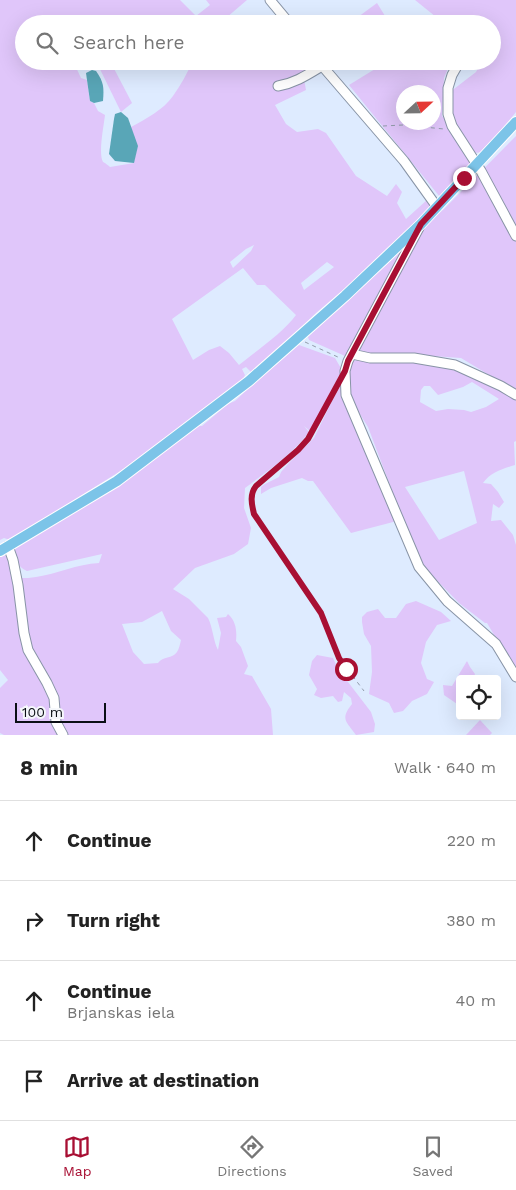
<!DOCTYPE html>
<meta charset="utf-8">
<style>
:root{--surface:#fff;--page:#f6f6f6;--text:#222;--muted:#767676;--line:#e0e0e0;--accent:#a80f33}
body{margin:0;font-family:"Work Sans",sans-serif;background:var(--page);color:var(--text)}
.controls{position:absolute;right:15px;bottom:15px;display:grid;overflow:hidden;border-radius:5px;box-shadow:0 5px 20px #0002}
.controls button{width:45px;height:45px;display:grid;place-items:center;padding:0;border:0;border-bottom:1px solid var(--line);background:var(--surface);color:var(--text);font:25px sans-serif}
.compass{position:absolute;left:396px;top:85px;width:45px;height:45px;border-radius:50%;background:var(--surface);box-shadow:0 5px 20px #0002;rotate:68deg}
.scale{position:absolute;left:15px;bottom:12px;width:91px;box-sizing:border-box;padding-left:5px;border:2px solid #0b0f15;border-top:0;font-size:14px;line-height:18px;white-space:nowrap;color:#0b0f15;-webkit-text-stroke:4px #f5f7fb;paint-order:stroke}
.stop{position:absolute;width:15px;height:15px;margin:-11px;border:4px solid #a80f33;border-radius:50%;background:#fff}
.stop.end{background:#a80f33;border-color:#fff;box-shadow:0 1px 5px #0008}
.list{margin:0;padding:0;list-style:none}
h2{display:flex;justify-content:space-between;align-items:center;height:65px;margin:0;padding:0 20px;font-size:21px}
h2 small{font-size:16px;font-weight:400;color:var(--muted)}
.list li{display:grid;grid-template-columns:32px 1fr auto;gap:15px;align-items:center;box-sizing:border-box;height:80px;padding:0 20px;border-top:1px solid var(--line)}
.list b{display:block;font-size:19px;white-space:nowrap}
.list p{margin:0;font-size:16px;white-space:nowrap;color:var(--muted)}
.list em{font-size:16px;font-style:normal;color:var(--muted)}
.icon{flex:none;width:28px;height:28px;fill:none;stroke:currentColor;stroke-width:2;stroke-linecap:round;stroke-linejoin:round}
.map{position:relative;flex:none;width:516px;height:735px;overflow:hidden}
.search{position:absolute;background:var(--surface);box-shadow:0 5px 20px #0002;left:15px;right:15px;top:15px;height:55px;display:flex;align-items:center;gap:12px;box-sizing:border-box;padding:0 18px;border-radius:28px;color:var(--muted);font-size:19px}
.sheet{height:385px;background:var(--surface)}
nav{display:flex;justify-content:space-around;align-items:center;box-sizing:border-box;height:70px;border-top:1px solid var(--line);background:var(--surface);font-size:14px;color:var(--muted)}
nav a{display:grid;justify-items:center;gap:2px}
nav .on{color:var(--accent)}
.map>svg:first-child{display:block}
.green{fill:#e0c6fa;fill-rule:evenodd}
.water{fill:#59a6b7}
.lines{fill:none;stroke-linecap:round;stroke-linejoin:round}
.minor-casing{stroke:#8894a6;stroke-width:11}
.major-casing{stroke:#fff;stroke-width:12}
.path{stroke:#929cab;stroke-width:1;stroke-dasharray:4 4;stroke-linecap:butt}
.minor{stroke:#fff;stroke-width:9}
.major{stroke:#7cc4e8;stroke-width:10}
.route{stroke:#a80f33;stroke-width:6}
</style>
<div class="map">
<svg width="516" height="735" viewBox="0 0 516 735">
<rect width="100%" height="100%" fill="#deebff"/>
<!-- green -->
<g class="green">
<path d="M0 0H180L196 16 210 5 206 0H247L226 18 230 24H200L196 17 184 24H24V61H73L81 78 87 80 90 101 94 103 98 111 105 115C104 125 98 153 103 162 104 162 109 166 110 167L134 163 131 127C146 119 163 110 173 96 181 85 187 73 193 61H316L322 69 304 79 306 90 275 105 286 124 297 132 318 129 326 133 356 176 387 196 396 184 402 192 397 203 406 219 428 199 432 205 431 208 413 225 404 236 342 291 317 312 293 335 292 339 251 372 246 367 242 369 245 375 242 381 130 465 10 540 4 538 0 540ZM254 245 251 251 233 268 230 262 246 249ZM327 262 334 267 304 290 301 283ZM243 268 257 285H265L296 315C284 332 255 352 239 365L229 353 220 346 209 350 193 360 172 319Z"/>
<path d="M415 0H516V112L487 147C482 152 479 154 472 152L451 117 450 92 476 72 479 66 484 65 481 61H492V24H443L441 21Z"/>
<polygon points="377,3 390,24 363,24 358,17"/>
<polygon points="96,61 110,61 132,103 121,112"/>
<path d="M388 61H451L444 78 442 116 445 119 449 130 470 163 440 197 349 85ZM404 92H434V122H404Z"/>
<polygon points="516,136 516,391 461,358 404,354 373,354 361,352 360,344 420,231 445,208"/>
<polygon points="400,252 388,281 349,351 345,356 309,340 308,337"/>
<path d="M299 345 335 358 342 370 310 431 304 426 309 432C292 455 267 471 245 488L244 508 251 528 248 544 234 554 195 568 173 589 189 599 208 618C213 628 213 640 218 650L221 633 217 618 226 617 228 614C236 621 237 631 236 641L241 647 248 666 244 674 252 676 271 709 273 735H66L30 650 20 578C25 578 31 578 36 577 57 574 77 564 99 563L102 554 27 571C17 567 16 559 13 550L145 466 198 426H202L228 404 235 401 250 387ZM162 611 171 631 181 640C180 644 179 649 177 652 172 659 163 656 158 663L144 664 133 652 122 624 142 622Z"/>
<path d="M357 360 434 363 462 371 516 397V441L514 442 515 465C502 469 491 472 483 483L491 484 498 492 504 502 499 508 493 504 491 521 501 520 513 535 516 545V672L487 623H485L459 603 419 562 368 427 351 400 348 392 349 370 352 362ZM472 382 499 399 486 407 471 412 464 410 448 409 436 411 420 402 421 390 424 386H430L438 395 463 387ZM464 471 477 523 439 540 405 487Z"/>
<polygon points="342,384 397,521 351,533 313,481 308,481 302,478 271,488 261,494 261,487 265,484 279,477 281,472 289,463 314,438 334,397"/>
<polygon points="1,555 7,556 9,560 17,596 19,630 22,643 50,695 52,721 58,735 4,735 0,733 0,688 8,680 0,670 0,556"/>
<polygon points="416,601 441,612 451,621 437,625 426,642 421,663 427,679 434,682 427,694 412,701 403,711 394,713 389,703 369,694 372,672 371,646 364,634 362,622 362,617 367,612 378,609 385,618 396,618 406,604"/>
<path d="M317 655 333 658 338 669 371 712 375 724 374 732 356 735C346 721 340 719 352 704L351 698 344 692 342 701 338 702 333 696 321 698 314 695 317 689 309 675 312 661Z"/>
<polygon points="467,661 470,667 475,674 473,679 460,679 460,706 444,695 443,685 452,686"/>
<polygon points="480,720 492,733 490,735 466,735"/>
</g>
<!-- water -->
<g class="water">
<path d="M92 70 96 71C104 82 104 88 103 101L94 103 90 101 86 73Z"/>
<polygon points="121,112 128,118 138,146 134,163 115,161 109,154 114,119 115,114"/>
</g>
<g class="lines">
<!-- minor casing -->
<g class="minor-casing">
<g id="minor">
<polyline points="270,0 290,24"/>
<polyline points="318,61 404,161 437,207"/>
<polyline points="460,61 452,75 448,88 448,114 452,126 481,171 516,236"/>
<path d="M278 86C295 83 307 75 322 66"/>
<polyline points="419,228 348,361 345,371 346,395 419,567 447,601 496,644 516,677"/>
<polyline points="352,354 370,358 414,358 455,365 501,386 516,395"/>
<polyline points="8,546 13,560 18,585 24,633 28,650 47,683 54,698 56,722 63,735"/>
</g>
</g>
<!-- major casing -->
<g class="major-casing">
<polyline id="major" points="0,551 117,481 249,381 345,296 421,224 516,122"/>
</g>
<!-- path -->
<g class="path">
<polyline points="383,126 403,125 444,129"/>
<polyline points="305,342 340,358"/>
<path d="M338 385 308 439 298 450 255 486C249 495 252 505 254 514L321 613 339 658 364 691"/>
</g>
<!-- minor -->
<use href="#minor" class="minor"/>
<!-- major -->
<use href="#major" class="major"/>
</g>
<g class="lines">
<!-- route -->
<path class="route" d="M346 669 339 658 321 613 254 514C252 505 249 495 256 486L298 450 308 439 345 371 348 361 421 224 464 178"/>
</g>
</svg>
<div class="controls">
<button><svg class="icon" aria-label="locate" viewBox="0 0 24 24"><circle cx="12" cy="12" r="6"/><path d="M12 2v4M12 18v4M2 12h4M18 12h4"/></svg></button>
</div>
<svg class="compass" viewBox="-18 -18 36 36"><path d="M0-13l5 13h-10z" fill="#e53935"/><path d="M0 13l5-13h-10z" fill="#767676"/></svg>
<div class="scale">100 m</div>
<div class="stop" style="left:346px;top:669px"></div>
<div class="stop end" style="left:464px;top:178px"></div>
<div class="search"><svg class="icon" aria-label="search" viewBox="0 0 24 24"><circle cx="10" cy="10" r="6"/><path d="M15 15l6 6"/></svg>Search here</div>
</div>
<section class="sheet">
<h2>8 min<small>Walk · 640 m</small></h2>
<ul class="list">
<li><svg class="icon" aria-label="ahead" viewBox="0 0 24 24"><path d="M12 20V5M6 11l6-6 6 6"/></svg><div><b>Continue</b></div><em>220 m</em></li>
<li><svg class="icon" aria-label="right" viewBox="0 0 24 24"><path d="M7 20v-9h11M14 6l5 5-5 5"/></svg><div><b>Turn right</b></div><em>380 m</em></li>
<li><svg class="icon" aria-label="ahead" viewBox="0 0 24 24"><path d="M12 20V5M6 11l6-6 6 6"/></svg><div><b>Continue</b><p>Brjanskas iela</p></div><em>40 m</em></li>
<li><svg class="icon" aria-label="arrive" viewBox="0 0 24 24"><path d="M6 21V4h12l-3 4 3 4H6"/></svg><div><b>Arrive at destination</b></div></li>
</ul>
</section>
<nav>
<a class="on"><svg class="icon" aria-label="map" viewBox="0 0 24 24"><path d="M3 6l6-2 6 2 6-2v14l-6 2-6-2-6 2zM9 4v14M15 6v14"/></svg>Map</a>
<a><svg class="icon" aria-label="directions" viewBox="0 0 24 24"><path d="M12 3l9 9-9 9-9-9zM9 14v-3h6M13 9l2 2-2 2"/></svg>Directions</a>
<a><svg class="icon" aria-label="saved" viewBox="0 0 24 24"><path d="M7 4h10v16l-5-4-5 4z"/></svg>Saved</a>
</nav>
